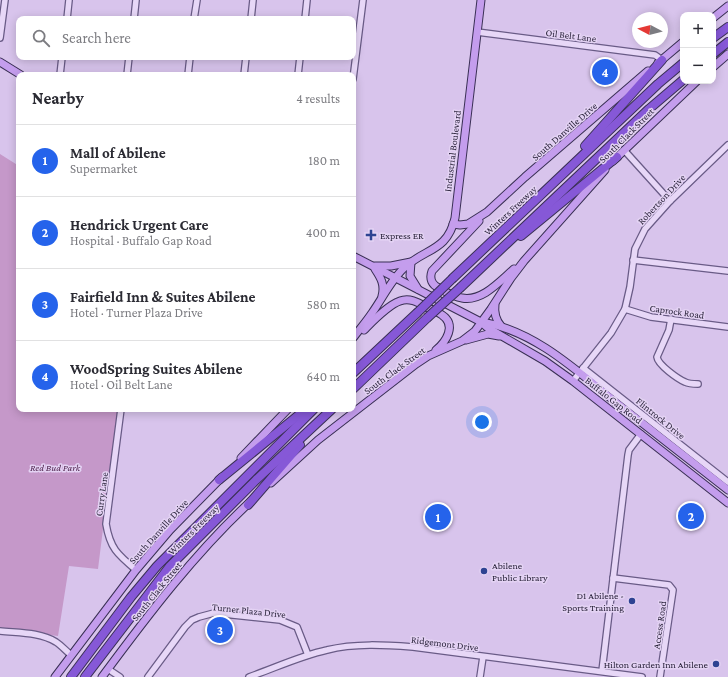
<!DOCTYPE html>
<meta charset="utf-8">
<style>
:root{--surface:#fff;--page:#f2f2f3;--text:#2b2b33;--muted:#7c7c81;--line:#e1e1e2;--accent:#2563eb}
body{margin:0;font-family:"Crimson Pro",serif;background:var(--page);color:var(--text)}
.controls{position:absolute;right:12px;top:12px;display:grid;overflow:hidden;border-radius:8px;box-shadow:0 2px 10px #0003}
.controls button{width:36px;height:36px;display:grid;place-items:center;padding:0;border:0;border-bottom:1px solid var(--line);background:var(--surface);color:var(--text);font:20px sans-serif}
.compass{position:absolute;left:632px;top:12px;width:36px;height:36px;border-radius:50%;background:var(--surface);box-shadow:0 2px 10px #0003;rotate:277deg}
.you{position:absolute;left:482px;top:422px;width:14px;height:14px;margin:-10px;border:3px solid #fff;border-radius:50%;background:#1a73e8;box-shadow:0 0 0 6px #1a73e833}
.badge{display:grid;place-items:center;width:26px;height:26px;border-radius:50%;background:var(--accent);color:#fff;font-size:13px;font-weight:700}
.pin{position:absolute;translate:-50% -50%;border:2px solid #fff;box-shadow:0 1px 4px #0006}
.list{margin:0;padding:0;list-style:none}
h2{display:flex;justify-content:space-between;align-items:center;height:52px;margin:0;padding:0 16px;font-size:17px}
h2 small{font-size:13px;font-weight:400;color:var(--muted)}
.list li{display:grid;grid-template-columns:26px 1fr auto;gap:12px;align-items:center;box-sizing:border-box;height:72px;padding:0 16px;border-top:1px solid var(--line)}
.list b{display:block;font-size:15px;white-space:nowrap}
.list p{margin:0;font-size:13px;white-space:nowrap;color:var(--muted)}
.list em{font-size:13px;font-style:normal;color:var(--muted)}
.icon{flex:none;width:22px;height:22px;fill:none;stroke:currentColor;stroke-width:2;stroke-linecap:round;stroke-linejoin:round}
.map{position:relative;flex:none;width:728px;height:677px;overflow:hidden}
.search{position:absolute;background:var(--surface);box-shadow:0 2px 10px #0003;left:16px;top:16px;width:340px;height:44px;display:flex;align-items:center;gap:10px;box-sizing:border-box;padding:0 14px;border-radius:8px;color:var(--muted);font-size:15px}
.panel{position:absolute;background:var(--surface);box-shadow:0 2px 10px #0003;left:16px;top:72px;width:340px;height:340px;border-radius:8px}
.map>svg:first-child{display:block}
.green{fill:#c598c9}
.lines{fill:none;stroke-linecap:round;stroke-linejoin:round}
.minor-casing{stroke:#695b86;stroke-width:8}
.major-casing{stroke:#392f54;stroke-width:9}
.highway-casing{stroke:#392f54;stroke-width:10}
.minor{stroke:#e7d7f7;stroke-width:5.5}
.major{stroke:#c49ded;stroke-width:7}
.highway{stroke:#8658d7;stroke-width:8}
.highway-bridge-casing{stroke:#392f54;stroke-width:10;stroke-linecap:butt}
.highway-bridge{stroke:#8658d7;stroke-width:8}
.poi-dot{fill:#2e4392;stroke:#e4d3f4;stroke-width:1.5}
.labels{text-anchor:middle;stroke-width:3;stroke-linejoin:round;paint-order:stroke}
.street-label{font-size:10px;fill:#251f36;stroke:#e4d3f4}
.poi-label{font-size:10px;fill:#251f36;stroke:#e4d3f4;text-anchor:start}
.park-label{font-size:10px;font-style:italic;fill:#522650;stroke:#e4d3f4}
</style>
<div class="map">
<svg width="728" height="677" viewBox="0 0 728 677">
<rect width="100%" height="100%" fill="#d8c4ec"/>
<!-- green -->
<polygon class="green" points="0,154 19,166 19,409 118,409 98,569 69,566 58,636 0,629"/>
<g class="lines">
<!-- minor casing -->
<g class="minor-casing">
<g id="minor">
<polyline points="67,19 69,0"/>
<polyline points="134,19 136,0"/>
<polyline points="194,19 197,0"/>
<polyline points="251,19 253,0"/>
<polyline points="305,19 307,0"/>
<polyline points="477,32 655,55 662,60"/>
<polyline points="0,38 5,0"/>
<polyline points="60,75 62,57"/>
<polyline points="127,75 129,57"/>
<polyline points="188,75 190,57"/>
<polyline points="244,75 246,57"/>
<polyline points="298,75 300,57"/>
<polyline points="353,79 363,0"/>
<polyline points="624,150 670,201"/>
<polyline points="633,260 728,271"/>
<polyline points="625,309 651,317 728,327"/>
<path d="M671 319 669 330 657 357C658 365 678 379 685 382 689 384 694 384 698 384"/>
<polyline points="583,368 728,482"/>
<polyline points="573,381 611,333 625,309 630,287 635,249 645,229 670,201 728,145"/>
<path d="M121 409 106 524C110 548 117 554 136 570"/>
<polyline points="613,578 669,585 673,590 660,677"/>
<path d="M0 631C18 633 40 632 56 642 62 646 66 651 71 655"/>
<polyline points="108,669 120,677"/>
<polyline points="602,671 628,455 629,450 641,434"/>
<polyline points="148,677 185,627 192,620 199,617 214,613 280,620 297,627 308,655"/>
<path d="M249 677C275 668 300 656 327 650 355 643 385 645 413 647L642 677"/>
<polyline points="480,677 483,657"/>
</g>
</g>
<!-- major casing -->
<g class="major-casing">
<g id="major">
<polyline points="713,18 728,6"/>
<polyline points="0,62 21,75"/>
<polyline points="658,63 683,42"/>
<polyline points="713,67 728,54"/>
<polyline points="613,161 697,81"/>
<path d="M479 221 432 271C429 279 432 285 439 288 446 292 454 297 462 298 482 302 500 281 514 269"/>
<polyline points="453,224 460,225 468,224 487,212 525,177 648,71"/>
<polyline points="353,256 481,322 488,328 545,361 573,381 728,503"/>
<polyline points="375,266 391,266 411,262 410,276 418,289"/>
<path d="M375 269C381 278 385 285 382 296"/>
<path d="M495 304C494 312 495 319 501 326"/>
<path d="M482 322C535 331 577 371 618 404 655 433 691 461 728 490"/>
<path d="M364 330C373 321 388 305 400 301 410 297 419 303 428 308 433 310 438 312 442 315 457 325 446 342 436 350"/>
<path d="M353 338C359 330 366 322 372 313 382 299 391 280 404 268 425 248 447 252 455 218L481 0"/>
<polyline points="466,340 488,334 499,336"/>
<polyline points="241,458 288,409"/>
<polyline points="271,483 318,440 416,364 428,356 462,341 475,331 491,309 511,278 524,261 605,170"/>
<polyline points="55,677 136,570 170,530 222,477"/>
<path d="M102 677C148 615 194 554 251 501"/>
</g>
</g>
<!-- highway casing -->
<g class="highway-casing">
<g id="highway">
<polyline points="713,38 728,27"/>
<polyline points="713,54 728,42"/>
<polyline points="585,146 662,60"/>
<polyline points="521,236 617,157"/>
<polyline points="453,278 658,84 683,63"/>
<polyline points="461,287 649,109 683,80"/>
<polyline points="353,373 417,313"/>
<polyline points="353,389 427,318"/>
<polyline points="219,480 306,409"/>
<polyline points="248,505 300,445"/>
<polyline points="71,677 131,597 157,566 314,409"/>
<polyline points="85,677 170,566 256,480 332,409"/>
</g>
</g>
<!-- minor -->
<use href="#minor" class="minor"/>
<!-- major -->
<use href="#major" class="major"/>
<!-- highway -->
<use href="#highway" class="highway"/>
<!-- highway-bridge casing -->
<g class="highway-bridge-casing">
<g id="highway-bridge">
<polyline points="417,313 453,278"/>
<polyline points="427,318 461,287"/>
</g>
</g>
<!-- highway-bridge -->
<use href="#highway-bridge" class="highway-bridge"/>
</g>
<!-- markers -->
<g class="poi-dot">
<path d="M369 229h4v4h4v4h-4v4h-4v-4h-4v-4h4z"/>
<circle cx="484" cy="571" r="4"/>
<circle cx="632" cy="601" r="4"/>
<circle cx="716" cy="664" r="4"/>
</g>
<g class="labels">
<!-- street labels -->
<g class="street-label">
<text transform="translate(571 35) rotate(7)" y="4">Oil Belt Lane</text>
<text transform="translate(564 131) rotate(-41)" y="4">South Danville Drive</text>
<text transform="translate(626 135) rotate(-45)" y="4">South Clack Street</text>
<text transform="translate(452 151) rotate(-83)" y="4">Industrial Boulevard</text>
<text transform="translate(661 199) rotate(-47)" y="4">Robertson Drive</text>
<text transform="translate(510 210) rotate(-43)" y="4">Winters Freeway</text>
<text transform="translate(677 311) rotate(8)" y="4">Caprock Road</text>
<text transform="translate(394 370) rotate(-36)" y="4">South Clack Street</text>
<text transform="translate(614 400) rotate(38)" y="4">Buffalo Gap Road</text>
<text transform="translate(661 418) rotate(39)" y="4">Flintrock Drive</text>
<text transform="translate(101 494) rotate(-82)" y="4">Curry Lane</text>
<text transform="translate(193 529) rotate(-45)" y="4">Winters Freeway</text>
<text transform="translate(158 531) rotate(-48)" y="4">South Danville Drive</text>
<text transform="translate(156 591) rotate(-51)" y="4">South Clack Street</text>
<text transform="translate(249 610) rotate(6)" y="4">Turner Plaza Drive</text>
<text transform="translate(659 625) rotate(-82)" y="4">Access Road</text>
<text transform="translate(445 643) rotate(7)" y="4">Ridgemont Drive</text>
</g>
<!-- poi labels -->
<g class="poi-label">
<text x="380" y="239">Express ER</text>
<text x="492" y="569">Abilene<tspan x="492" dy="12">Public Library</tspan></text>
<text x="624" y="599" text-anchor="end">D1 Abilene -<tspan x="624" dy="12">Sports Training</tspan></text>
<text x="708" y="668" text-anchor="end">Hilton Garden Inn Abilene</text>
</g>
<!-- park labels -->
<g class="park-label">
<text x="55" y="471">Red Bud Park</text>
</g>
</g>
</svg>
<div class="controls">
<button>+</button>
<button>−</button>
</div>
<svg class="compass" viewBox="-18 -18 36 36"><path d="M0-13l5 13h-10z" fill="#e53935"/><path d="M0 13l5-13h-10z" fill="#7c7c81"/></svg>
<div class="you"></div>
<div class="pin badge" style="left:438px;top:517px">1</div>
<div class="pin badge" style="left:691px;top:516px">2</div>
<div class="pin badge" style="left:220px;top:630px">3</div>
<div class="pin badge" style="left:605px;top:72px">4</div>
<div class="search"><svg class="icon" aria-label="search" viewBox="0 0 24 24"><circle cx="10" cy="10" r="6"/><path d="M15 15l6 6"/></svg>Search here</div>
<section class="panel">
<h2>Nearby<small>4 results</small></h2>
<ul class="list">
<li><span class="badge">1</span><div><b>Mall of Abilene</b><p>Supermarket</p></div><em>180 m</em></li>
<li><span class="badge">2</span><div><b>Hendrick Urgent Care</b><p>Hospital · Buffalo Gap Road</p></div><em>400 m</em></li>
<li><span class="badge">3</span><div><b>Fairfield Inn &amp; Suites Abilene</b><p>Hotel · Turner Plaza Drive</p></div><em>580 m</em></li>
<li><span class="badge">4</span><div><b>WoodSpring Suites Abilene</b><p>Hotel · Oil Belt Lane</p></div><em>640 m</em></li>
</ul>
</section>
</div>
